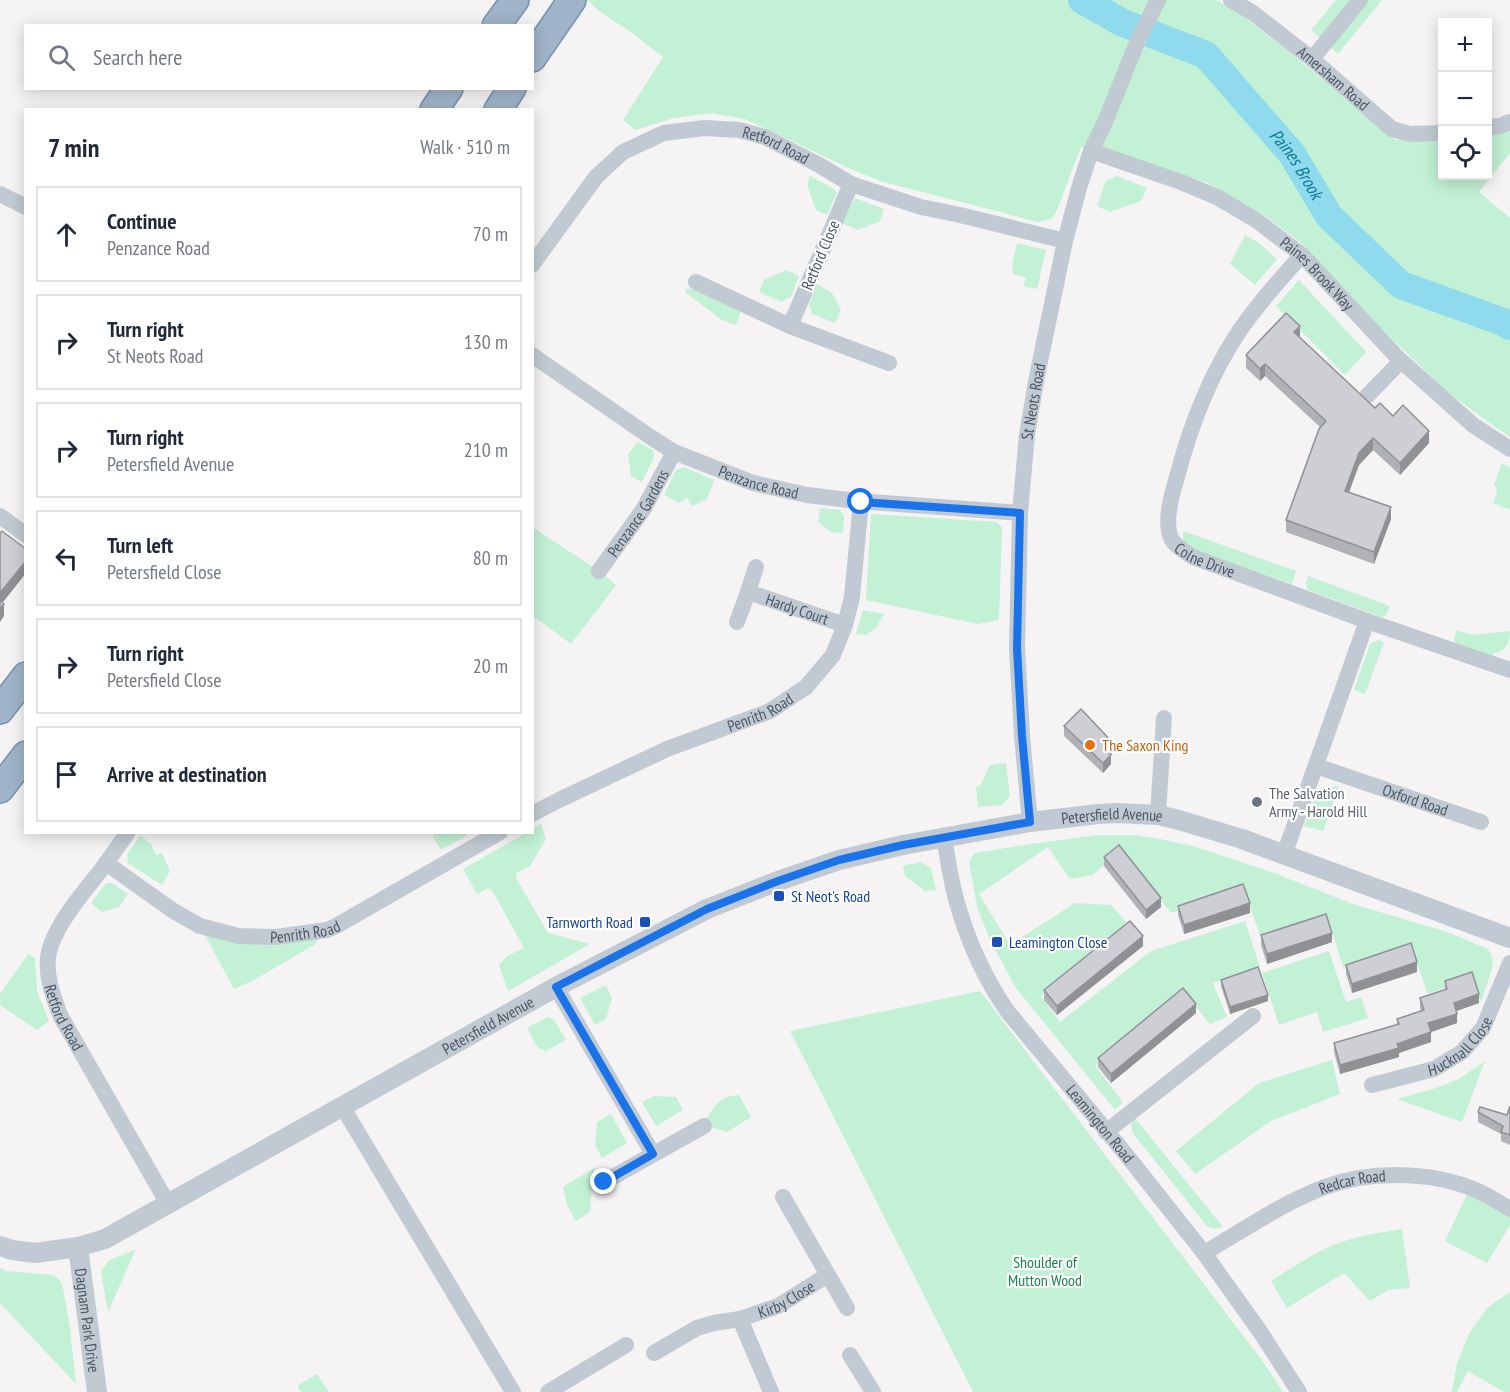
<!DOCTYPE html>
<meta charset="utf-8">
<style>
:root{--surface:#fff;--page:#f6f6f7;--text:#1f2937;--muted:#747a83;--line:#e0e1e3}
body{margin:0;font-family:"PT Sans Narrow",sans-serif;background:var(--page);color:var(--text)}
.controls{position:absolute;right:18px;top:18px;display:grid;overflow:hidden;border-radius:0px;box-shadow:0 3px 15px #0003}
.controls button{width:54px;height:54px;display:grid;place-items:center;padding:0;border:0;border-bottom:2px solid var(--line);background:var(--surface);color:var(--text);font:30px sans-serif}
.stop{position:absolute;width:18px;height:18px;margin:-14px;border:4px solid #1a73e8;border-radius:50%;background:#fff}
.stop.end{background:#1a73e8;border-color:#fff;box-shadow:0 2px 6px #0008}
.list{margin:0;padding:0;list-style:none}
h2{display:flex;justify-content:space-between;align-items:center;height:78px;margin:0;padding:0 24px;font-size:26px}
h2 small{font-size:20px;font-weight:400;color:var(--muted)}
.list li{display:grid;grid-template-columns:39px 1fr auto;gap:18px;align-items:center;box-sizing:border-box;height:96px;margin:0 12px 12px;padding:0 12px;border:2px solid var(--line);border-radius:0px}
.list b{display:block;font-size:22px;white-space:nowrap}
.list p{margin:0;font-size:20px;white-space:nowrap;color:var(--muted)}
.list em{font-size:20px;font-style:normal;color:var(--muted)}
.icon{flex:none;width:33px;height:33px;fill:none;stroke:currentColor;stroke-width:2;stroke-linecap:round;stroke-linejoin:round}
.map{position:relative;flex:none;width:1510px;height:1392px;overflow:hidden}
.search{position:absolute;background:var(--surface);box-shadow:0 3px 15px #0003;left:24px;top:24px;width:510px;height:66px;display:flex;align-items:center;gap:15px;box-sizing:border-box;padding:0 21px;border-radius:0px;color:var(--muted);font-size:22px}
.panel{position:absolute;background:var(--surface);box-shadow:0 3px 15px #0003;left:24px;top:108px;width:510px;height:726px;border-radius:0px}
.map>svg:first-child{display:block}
.green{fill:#c3f1d5}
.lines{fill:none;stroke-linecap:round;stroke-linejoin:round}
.river{stroke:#90daee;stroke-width:28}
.trunk-casing{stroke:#7690ad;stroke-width:30}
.minor{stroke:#c1cad2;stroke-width:16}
.tertiary{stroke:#c1cad2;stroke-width:20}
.trunk{stroke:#9fb4c9;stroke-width:27}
.wall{fill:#b0b2b7}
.shaded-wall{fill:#909195}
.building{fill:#cdcfd5;stroke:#909195;stroke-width:1.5}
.route{stroke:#1a73e8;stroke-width:8}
.food-dot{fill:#e8710a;stroke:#fff;stroke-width:2}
.worship-dot{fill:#6b7280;stroke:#fff;stroke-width:2}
.transit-dot{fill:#1a4fb4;stroke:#fff;stroke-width:2}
.labels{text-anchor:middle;stroke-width:4.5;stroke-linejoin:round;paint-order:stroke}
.street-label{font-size:16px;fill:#4a5661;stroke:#fff}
.food-label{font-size:16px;fill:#c56008;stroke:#fff;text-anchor:start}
.worship-label{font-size:16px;fill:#5b616d;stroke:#fff;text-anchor:start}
.transit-label{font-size:16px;fill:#164399;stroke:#fff;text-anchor:start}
.park-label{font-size:16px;fill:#17864f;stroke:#fff}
.water-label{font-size:18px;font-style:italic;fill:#0c7c9b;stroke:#fff}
</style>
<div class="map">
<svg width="1510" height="1392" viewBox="0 0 1510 1392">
<rect width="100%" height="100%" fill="#f5f3f3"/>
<!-- green -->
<g class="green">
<polygon points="587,0 1216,0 1234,10 1286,49 1395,140 1442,141 1442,176 1488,176 1488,135 1510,131 1510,153 1479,192 1510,218 1510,437 1484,419 1445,390 1385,332 1301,243 1264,215 1206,182 1091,151 1081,147 1057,210 1052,219 1038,222 880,181 846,167 745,119 711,113 674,118 635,130 623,120 663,57 632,33 599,11"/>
<polygon points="1336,0 1382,0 1338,54 1311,30"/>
<polygon points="810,176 834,189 837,193 827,215 816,210 807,184"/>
<polygon points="1117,176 1147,188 1141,201 1110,212 1097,206 1106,181"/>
<polygon points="855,198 884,209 880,221 858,230 842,223"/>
<polygon points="1245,235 1259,243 1277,259 1255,285 1230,264"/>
<polygon points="1017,243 1046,250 1037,289 1023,286 1026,278 1013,274 1012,265"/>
<polygon points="786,270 799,276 791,297 781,302 759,292 764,280"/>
<polygon points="1299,280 1366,352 1345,375 1276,306"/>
<polygon points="817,284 832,293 841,310 835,323 812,314 809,304"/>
<polygon points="709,288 744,304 736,325 722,320 685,292 686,289"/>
<polygon points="638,442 653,450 654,457 642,482 631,476 628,454"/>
<polygon points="1502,463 1510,468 1510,510 1493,503 1497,493 1496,487 1494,485"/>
<polygon points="684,467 714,480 707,499 692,506 687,497 679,503 664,495 676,470"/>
<polygon points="820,508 840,510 844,516 843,533 831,532 818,522"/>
<polygon points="871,514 997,522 1002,528 999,620 978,624 866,600"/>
<polygon points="532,527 599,571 616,585 571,644 533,616"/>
<polygon points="1183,531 1296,571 1292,584 1192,549 1183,541"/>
<polygon points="1308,576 1390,606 1386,615 1382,617 1308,590 1306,584"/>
<polygon points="863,610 884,614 876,628 866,635 856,634"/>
<path d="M1457 630 1471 635 1510 631C1510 642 1506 652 1494 653L1492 657 1455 644 1454 638Z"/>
<polygon points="1378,640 1384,642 1365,694 1354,690 1370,644"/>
<polygon points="1006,763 1010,796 1002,805 978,807 976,787 980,786 990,765"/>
<polygon points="1337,786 1339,787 1323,831 1304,826 1316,795"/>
<polygon points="541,824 546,839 530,866 517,873 516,878 548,933 590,944 508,991 499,965 507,956 524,948 493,892 488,888 477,894 463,869 526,833 532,832 533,829"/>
<polygon points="435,833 435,832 467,833 466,836 441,850 433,837"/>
<polygon points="1097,835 1136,835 1160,839 1193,846 1274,873 1353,904 1447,932 1488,949 1493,959 1492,969 1481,1002 1472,978 1428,994 1411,947 1344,969 1327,917 1261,938 1244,890 1171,913 1120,850 1093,875 1070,879 1048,847 979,894 1010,945 1075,903 1111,905 1129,925 1041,996 1060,1022 1151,951 1245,921 1260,967 1213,983 1227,1017 1210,1024 1184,992 1095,1066 1123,1102 1115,1110 1016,988 990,940 977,907 969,861 975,853 1024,845"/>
<polygon points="140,836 151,844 156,855 162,853 170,871 162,885 128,863 127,855"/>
<polygon points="920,862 931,868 936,890 925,891 905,876 903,866"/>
<polygon points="106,883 112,883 128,894 119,907 102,912 91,903"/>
<polygon points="200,926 239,936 327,930 314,945 254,980 234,989"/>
<polygon points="1329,951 1346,1002 1361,997 1368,1018 1323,1032 1317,1012 1279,1025 1262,973"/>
<polygon points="28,954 35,958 37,991 49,1021 37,1030 0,1005 0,994"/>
<polygon points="606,985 612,998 606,1019 595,1025 580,998"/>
<polygon points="980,991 1261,1359 1283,1392 973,1392 790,1031"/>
<polygon points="547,1017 554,1020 566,1040 546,1051 538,1048 527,1028"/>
<polygon points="1332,1060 1340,1094 1271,1121 1195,1174 1176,1151 1259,1083"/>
<polygon points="1485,1061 1462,1122 1397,1099 1436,1088 1459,1079"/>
<path d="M739 1095 751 1117 727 1132 706 1125 704 1122C716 1106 716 1097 739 1095Z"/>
<polygon points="654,1096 676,1097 683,1110 656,1126 642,1102"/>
<polygon points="611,1114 627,1143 602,1158 595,1145 597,1122"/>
<polygon points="1135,1118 1223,1227 1215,1229 1207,1226 1132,1132 1131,1121"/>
<polygon points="594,1168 599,1179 592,1184 590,1212 576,1221 567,1205 563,1187"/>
<polygon points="1470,1188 1510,1209 1510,1225 1487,1263 1445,1241"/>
<path d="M1402 1229 1410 1288 1388 1290 1370 1301 1344 1273 1287 1308 1271 1281C1296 1265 1322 1247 1351 1239 1368 1234 1385 1232 1402 1229Z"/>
<polygon points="136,1249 108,1312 101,1272 108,1261"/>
<polygon points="0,1268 6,1271 54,1275 62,1283 70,1328 76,1384 0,1303"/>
<polygon points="1510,1292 1510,1392 1504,1392 1468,1371 1457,1392 1452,1392 1457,1363 1470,1332 1487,1308"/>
<polygon points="317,1374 329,1392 301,1392 297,1386"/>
</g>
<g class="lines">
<!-- river -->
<path class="river" id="s1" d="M1082 0 1123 23 1206 55 1292 154 1329 216 1401 285 1503 322 1510 326"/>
<!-- trunk casing -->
<g class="trunk-casing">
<g id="trunk">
<polyline points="496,26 515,0"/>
<polyline points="532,58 572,0"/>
<polyline points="434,110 449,88"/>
<polyline points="498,110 512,88"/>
<polyline points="0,710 26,676"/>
<polyline points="0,789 26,755"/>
</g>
</g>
<!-- minor -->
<g class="minor">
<path id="s2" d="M1231 0 1253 13 1312 59 1392 129 1410 134 1442 133"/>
<polyline points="1312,59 1360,0"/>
<polyline points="1488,127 1500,126 1510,122"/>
<path id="s3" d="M1091 151 1181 182 1217 197 1256 220 1302 255 1399 359 1473 425 1510 449"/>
<polyline points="851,184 790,326 889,363"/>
<polyline points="0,194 26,207"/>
<path id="s4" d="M1302 255C1279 280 1257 305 1238 333 1209 377 1190 427 1177 477 1172 494 1163 523 1172 540 1177 548 1186 552 1193 557L1367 621 1510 670"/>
<path id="s5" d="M532 265 596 177 623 152 664 133 705 128 739 130 765 137 819 165 851 184 921 207 960 215 1065 241"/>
<polyline points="696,282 790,326"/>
<path id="s6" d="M532 355 649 436 674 452 753 483 807 495 857 501 1020 513"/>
<polyline points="1367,396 1401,361"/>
<polyline points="0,516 26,535"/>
<path id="s7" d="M599 571 643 510 674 452"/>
<polyline points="748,592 756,567"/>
<path id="s8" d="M737 622 748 592 845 625"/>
<path id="s9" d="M1316 766 1481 822"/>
<path id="s10" d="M532 814 559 800 667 749 770 711 806 687 833 655 845 625 852 597 861 502"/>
<polyline points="1158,815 1164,718"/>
<path id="s11" d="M1030 822 1022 736 1017 648 1020 513 1027 434 1037 376 1065 241 1079 188 1091 151 1105 122 1138 40 1158 0"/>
<path id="s12" d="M128 832C119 845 110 858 101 870 83 893 52 928 48 957 46 978 53 996 60 1015L168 1204"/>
<path id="s13" d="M944 837C948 860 951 884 958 906 969 944 985 979 1008 1012L1124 1152 1204 1253 1261 1333 1299 1392"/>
<polyline points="1284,855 1367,621"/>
<path id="s14" d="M106 863 172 910 200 926 239 936 276 937 327 930 336 926 500 832"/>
<polyline points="556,987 653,1154"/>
<path id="s15" d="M1372 1085 1434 1069 1462 1052 1483 1028 1510 963"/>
<polyline points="342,1106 513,1392"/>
<polyline points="1106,1132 1253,1016"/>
<polyline points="604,1182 704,1126"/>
<polyline points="783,1197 847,1308"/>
<path id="s16" d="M1204 1253C1242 1231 1284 1202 1325 1187 1371 1170 1433 1171 1478 1191 1489 1196 1500 1203 1510 1209"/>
<polyline points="740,1319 771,1392"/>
<path id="s17" d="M654 1353 697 1328 714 1323 740 1319 778 1306 828 1275"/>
<polyline points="850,1355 873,1392"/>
<polyline points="548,1392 626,1345"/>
</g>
<!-- tertiary -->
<g class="tertiary">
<path id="s18" d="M0 1246 12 1250 35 1253 78 1247 105 1239 556 987 707 909 778 881 839 860 903 845 1030 822 1098 814 1117 813 1158 815 1179 820 1242 839 1510 938"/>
<path id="s19" d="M78 1247 97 1392"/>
</g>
<!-- trunk -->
<use href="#trunk" class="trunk"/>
</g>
<!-- wall -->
<g class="wall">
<polygon points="1300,338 1375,408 1393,416 1429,443 1400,475 1373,450 1359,465 1349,492 1391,519 1374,564 1286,532 1286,520 1320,427 1265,376 1260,381 1246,368 1246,355"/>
<polygon points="1064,726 1113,752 1111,755 1111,764 1103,773 1064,736"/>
<polygon points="1104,857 1161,907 1146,919 1104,866"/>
<polygon points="1178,906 1250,913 1184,934 1178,915"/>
<polygon points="1261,935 1332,942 1267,964 1261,945"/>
<polygon points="1143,946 1057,1015 1044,1000 1044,990"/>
<polygon points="1346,965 1417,972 1352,993 1346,974"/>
<polygon points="1221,980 1268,1001 1230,1014 1221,986"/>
<polygon points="1445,981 1479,1003 1456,1011 1457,1023 1431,1032 1431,1042 1399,1053 1399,1057 1340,1074 1334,1052 1334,1043 1397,1025 1397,1019 1421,1011 1420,1008 1420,998 1445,990"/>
<polygon points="1196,1013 1111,1083 1098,1067 1098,1058"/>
<polygon points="1510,1106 1510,1145 1501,1141 1501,1134 1478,1122 1478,1112 1507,1115"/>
</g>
<!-- shaded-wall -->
<g class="shaded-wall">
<polygon points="1300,326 1300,338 1294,332"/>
<polygon points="1265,364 1265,376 1260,381 1260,369"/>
<polygon points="1429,431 1429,443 1400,475 1400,463"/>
<polygon points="1373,438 1373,450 1359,465 1345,503 1345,491 1359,453"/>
<polygon points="1391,507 1391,519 1374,564 1374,552"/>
<polygon points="26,561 26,573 0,606 0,593"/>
<polygon points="4,604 4,616 0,622 0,609"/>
<polygon points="1113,743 1113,752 1106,759 1106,750"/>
<polygon points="1111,755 1111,764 1103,773 1103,763"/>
<polygon points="1161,898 1161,907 1146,919 1146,910"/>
<polygon points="1250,903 1250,913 1184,934 1184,925"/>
<polygon points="1332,933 1332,942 1267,964 1267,954"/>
<polygon points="1143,936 1143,946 1057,1015 1057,1006"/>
<polygon points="1417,962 1417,972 1352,993 1352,984"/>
<polygon points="1479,994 1479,1003 1454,1012 1454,1003"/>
<polygon points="1268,995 1268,1001 1230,1014 1230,1007"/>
<polygon points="1196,1004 1196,1013 1111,1083 1111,1074"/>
<polygon points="1457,1014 1457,1023 1428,1033 1428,1023"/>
<polygon points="1431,1032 1431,1042 1399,1053 1399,1057 1340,1074 1340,1065"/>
</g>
<!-- building -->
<g class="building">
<polygon points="1286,313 1300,326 1294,332 1375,408 1380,403 1393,416 1403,405 1429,431 1400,463 1373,438 1359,453 1345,491 1391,507 1374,552 1286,520 1319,429 1326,421 1265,364 1260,369 1246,355"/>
<polygon points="2,531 26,549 26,561 0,593 0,533"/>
<polygon points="0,600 4,604 0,609"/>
<polygon points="1081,709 1113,743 1106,750 1111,755 1103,763 1064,726"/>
<polygon points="1119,845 1161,898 1146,910 1104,857"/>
<polygon points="1243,884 1250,903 1184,925 1178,906"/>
<polygon points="1326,914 1332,933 1267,954 1261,935"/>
<polygon points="1130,921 1143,936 1057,1006 1044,990"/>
<polygon points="1411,943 1417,962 1352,984 1346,965"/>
<polygon points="1258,967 1268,995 1230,1007 1221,980"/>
<polygon points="1472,972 1479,994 1454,1003 1457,1014 1428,1023 1431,1032 1397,1044 1399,1048 1340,1065 1334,1043 1399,1024 1397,1019 1424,1010 1420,998 1447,989 1445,981"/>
<polygon points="1183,988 1196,1004 1111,1074 1098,1058"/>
<polygon points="1510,1106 1510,1135 1501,1132 1503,1126 1478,1112 1480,1107 1507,1115"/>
</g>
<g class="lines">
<!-- route -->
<polyline class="route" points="604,1182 653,1154 556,987 707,909 778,881 839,860 903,845 1030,822 1022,736 1017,648 1020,513 861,502"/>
</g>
<!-- markers -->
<circle class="food-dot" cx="1090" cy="745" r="6"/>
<circle class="worship-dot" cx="1257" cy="802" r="6"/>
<g class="transit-dot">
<rect x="773" y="890" width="12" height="12" rx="3"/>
<rect x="639" y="916" width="12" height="12" rx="3"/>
<rect x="991" y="936" width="12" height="12" rx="3"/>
</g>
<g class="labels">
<!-- street labels -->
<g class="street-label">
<text dy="6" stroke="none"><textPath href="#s2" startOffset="129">Amersham Road</textPath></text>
<text dy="6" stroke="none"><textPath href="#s5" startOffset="306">Retford Road</textPath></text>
<text transform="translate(820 255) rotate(-67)" y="6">Retford Close</text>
<text dy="6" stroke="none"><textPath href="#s3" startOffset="261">Paines Brook Way</textPath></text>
<text dy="6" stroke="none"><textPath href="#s11" startOffset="422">St Neots Road</textPath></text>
<text dy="6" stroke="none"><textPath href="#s6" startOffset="262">Penzance Road</textPath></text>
<text dy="6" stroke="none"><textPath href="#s7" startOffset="70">Penzance Gardens</textPath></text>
<text dy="6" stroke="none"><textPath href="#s4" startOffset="362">Colne Drive</textPath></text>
<text dy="6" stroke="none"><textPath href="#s8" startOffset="84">Hardy Court</textPath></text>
<text dy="6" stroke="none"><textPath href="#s10" startOffset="250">Penrith Road</textPath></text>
<text dy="6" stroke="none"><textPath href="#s9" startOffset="105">Oxford Road</textPath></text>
<text dy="6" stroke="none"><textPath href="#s18" startOffset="1212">Petersfield Avenue</textPath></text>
<text dy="6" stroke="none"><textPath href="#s14" startOffset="220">Penrith Road</textPath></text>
<text dy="6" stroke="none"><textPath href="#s12" startOffset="213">Retford Road</textPath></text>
<text dy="6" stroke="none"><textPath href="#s18" startOffset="546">Petersfield Avenue</textPath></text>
<text dy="6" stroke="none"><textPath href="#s15" startOffset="99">Hucknall Close</textPath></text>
<text dy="6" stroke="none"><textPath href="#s13" startOffset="333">Leamington Road</textPath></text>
<text dy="6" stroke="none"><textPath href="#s16" startOffset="166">Redcar Road</textPath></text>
<text dy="6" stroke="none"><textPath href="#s17" startOffset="144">Kirby Close</textPath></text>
<text dy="6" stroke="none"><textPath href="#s19" startOffset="74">Dagnam Park Drive</textPath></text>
</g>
<!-- food labels -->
<g class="food-label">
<text x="1102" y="751">The Saxon King</text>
</g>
<!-- worship labels -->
<g class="worship-label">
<text x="1269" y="799">The Salvation<tspan x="1269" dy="18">Army - Harold Hill</tspan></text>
</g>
<!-- transit labels -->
<g class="transit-label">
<text x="791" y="902">St Neot's Road</text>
<text x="633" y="928" text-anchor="end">Tarnworth Road</text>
<text x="1009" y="948">Leamington Close</text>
</g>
<!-- park labels -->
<g class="park-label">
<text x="1045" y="1268">Shoulder of<tspan x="1045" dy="18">Mutton Wood</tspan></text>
</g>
<!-- water labels -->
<g class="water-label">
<text dy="6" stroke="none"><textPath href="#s1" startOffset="278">Paines Brook</textPath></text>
</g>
</g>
</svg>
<div class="controls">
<button>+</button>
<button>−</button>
<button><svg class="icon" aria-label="locate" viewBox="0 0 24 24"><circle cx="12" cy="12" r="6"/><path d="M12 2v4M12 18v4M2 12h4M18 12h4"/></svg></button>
</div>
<div class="stop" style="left:861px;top:502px"></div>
<div class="stop end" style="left:604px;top:1182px"></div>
<div class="search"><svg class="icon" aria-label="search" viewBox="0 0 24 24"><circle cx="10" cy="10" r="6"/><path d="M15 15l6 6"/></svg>Search here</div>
<section class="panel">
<h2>7 min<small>Walk · 510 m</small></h2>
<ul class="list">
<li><svg class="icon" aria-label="ahead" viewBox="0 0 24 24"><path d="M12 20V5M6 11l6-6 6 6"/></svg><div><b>Continue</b><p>Penzance Road</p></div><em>70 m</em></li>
<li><svg class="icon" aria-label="right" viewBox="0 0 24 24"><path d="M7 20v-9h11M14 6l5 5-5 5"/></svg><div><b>Turn right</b><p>St Neots Road</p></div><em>130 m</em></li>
<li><svg class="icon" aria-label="right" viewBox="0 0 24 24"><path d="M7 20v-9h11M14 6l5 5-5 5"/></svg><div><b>Turn right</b><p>Petersfield Avenue</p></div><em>210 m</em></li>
<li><svg class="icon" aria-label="left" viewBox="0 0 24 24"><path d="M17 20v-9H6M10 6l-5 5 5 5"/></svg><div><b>Turn left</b><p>Petersfield Close</p></div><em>80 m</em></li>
<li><svg class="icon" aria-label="right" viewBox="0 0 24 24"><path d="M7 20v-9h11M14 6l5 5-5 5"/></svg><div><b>Turn right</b><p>Petersfield Close</p></div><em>20 m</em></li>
<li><svg class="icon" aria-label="arrive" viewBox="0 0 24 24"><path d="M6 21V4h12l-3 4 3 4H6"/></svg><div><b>Arrive at destination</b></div></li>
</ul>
</section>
</div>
